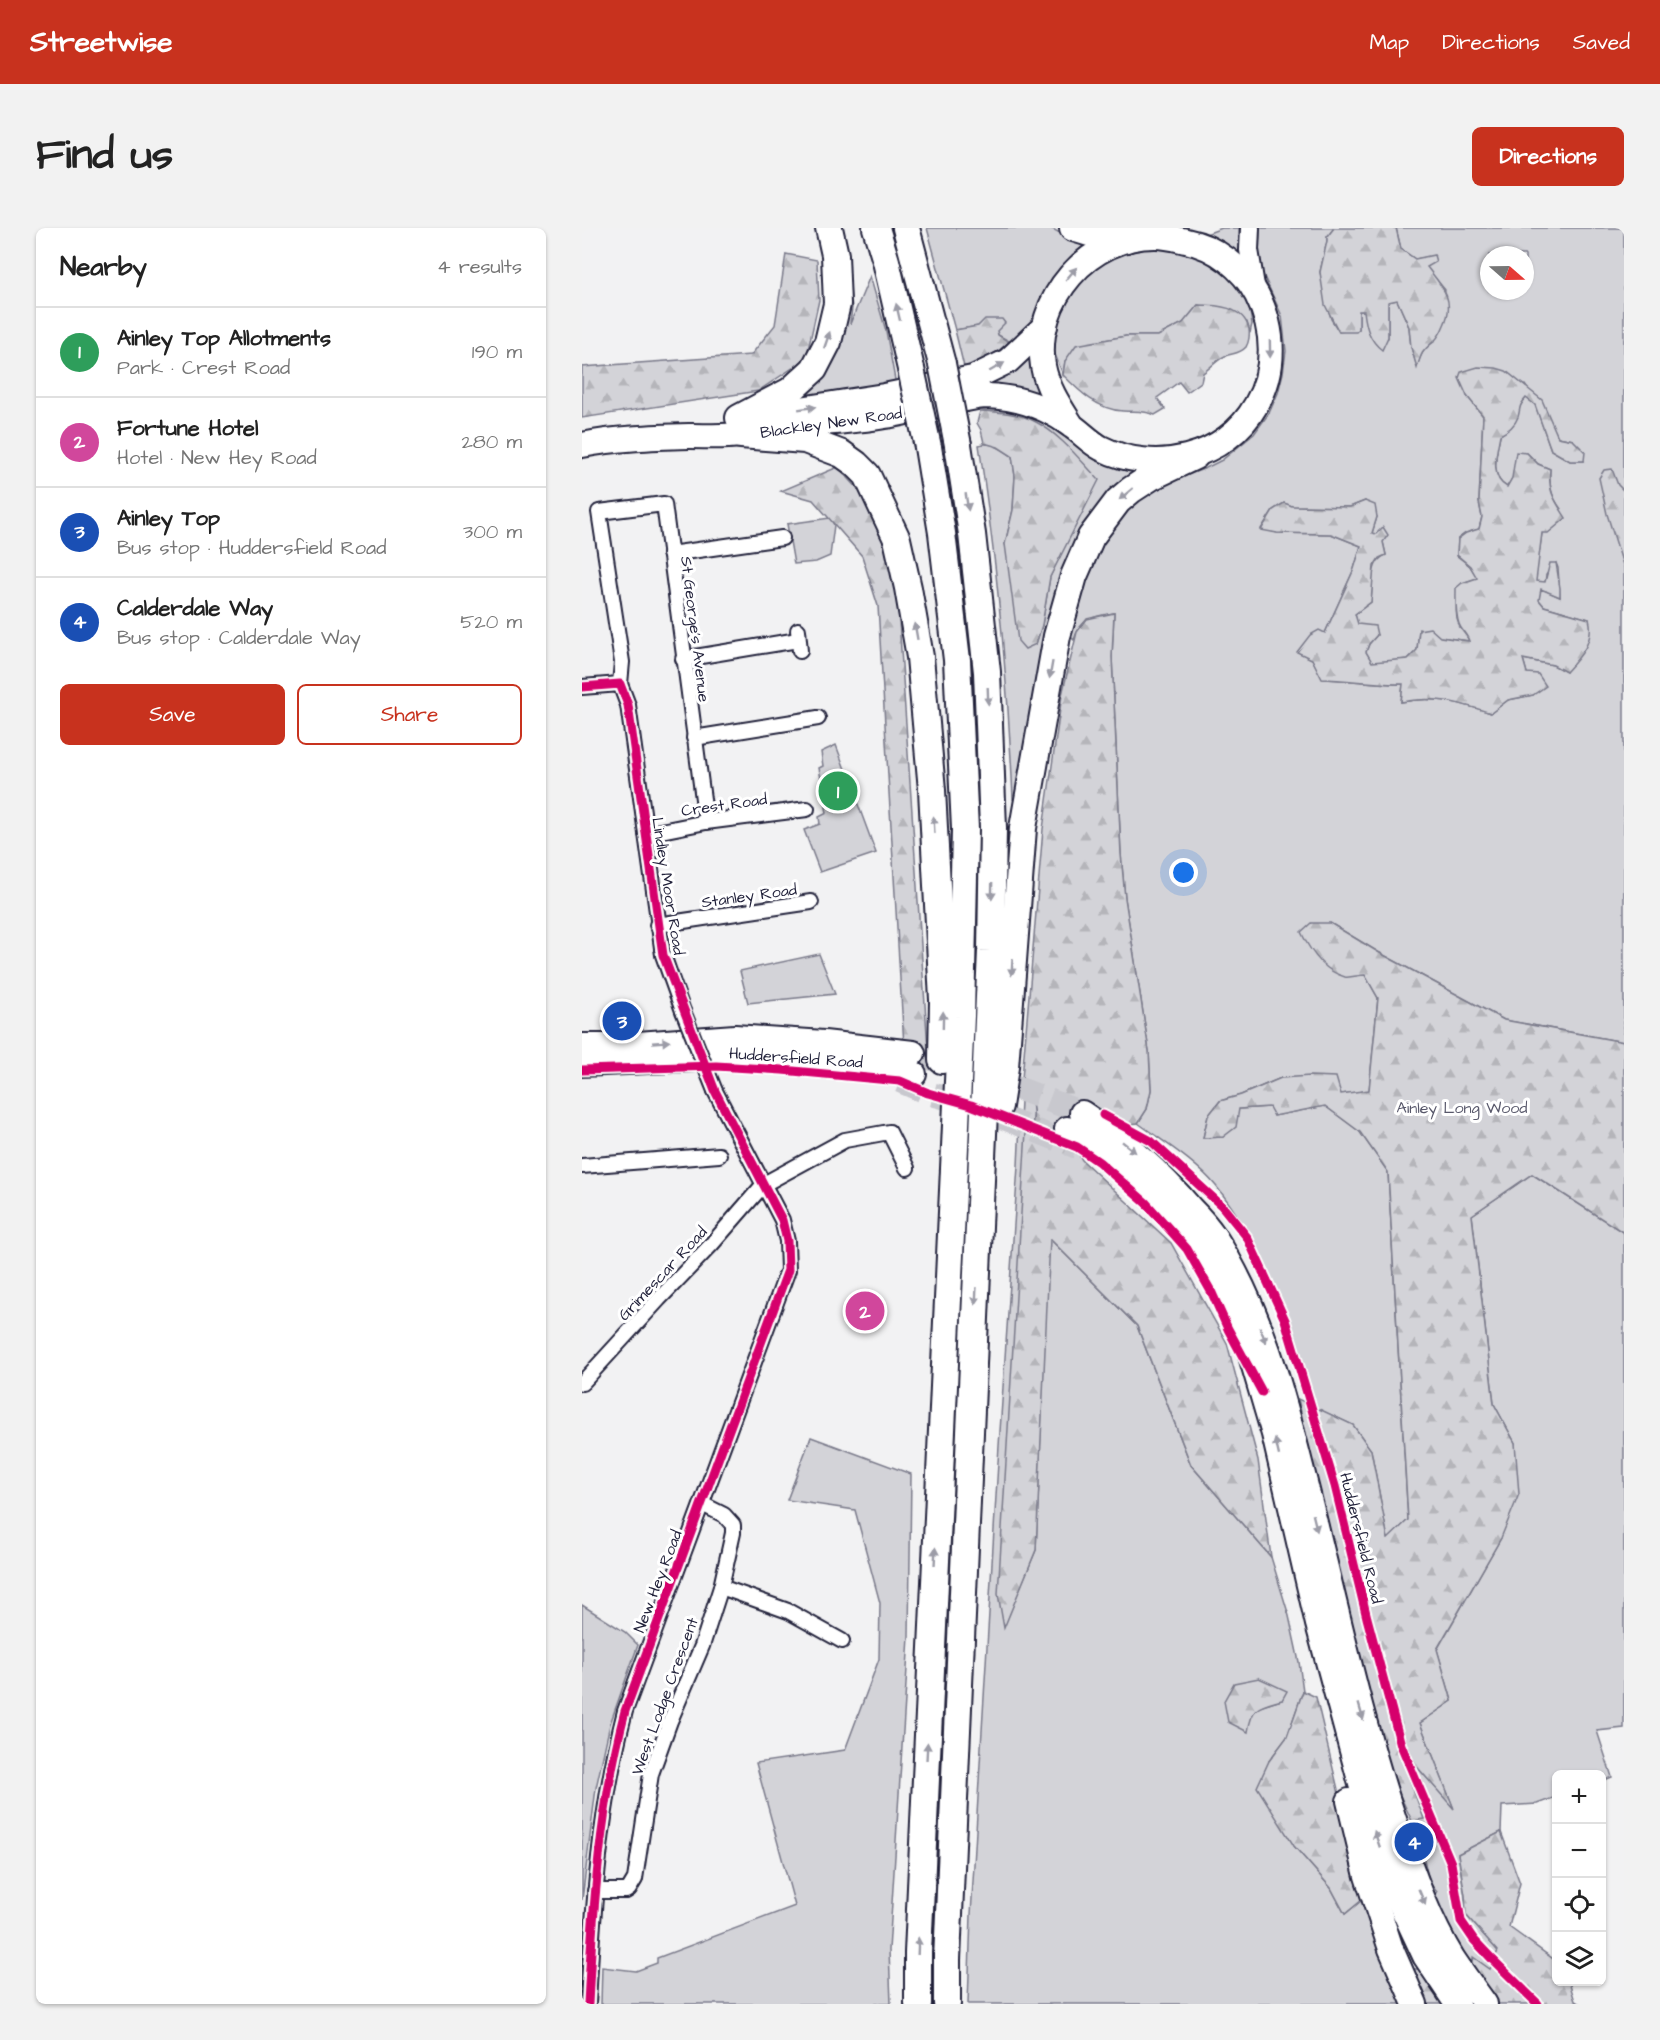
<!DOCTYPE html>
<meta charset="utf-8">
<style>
:root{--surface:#fff;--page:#f2f2f2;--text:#222;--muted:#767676;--line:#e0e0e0;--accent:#c8321e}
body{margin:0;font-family:"Architects Daughter",sans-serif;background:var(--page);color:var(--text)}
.controls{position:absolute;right:18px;bottom:18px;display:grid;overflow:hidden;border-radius:9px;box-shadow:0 2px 4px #0004}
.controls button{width:54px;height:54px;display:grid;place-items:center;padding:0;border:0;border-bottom:2px solid var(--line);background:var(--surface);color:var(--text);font:30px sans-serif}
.compass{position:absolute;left:898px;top:18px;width:54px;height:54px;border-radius:50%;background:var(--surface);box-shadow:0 2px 4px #0004;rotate:110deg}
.you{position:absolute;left:602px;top:645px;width:21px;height:21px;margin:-15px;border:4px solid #fff;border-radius:50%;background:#1a73e8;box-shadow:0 0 0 9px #1a73e833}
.badge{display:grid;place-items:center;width:39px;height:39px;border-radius:50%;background:var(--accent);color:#fff;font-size:20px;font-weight:700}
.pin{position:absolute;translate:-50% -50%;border:3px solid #fff;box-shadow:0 2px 6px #0006}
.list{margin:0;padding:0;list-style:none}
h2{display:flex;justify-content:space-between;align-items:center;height:78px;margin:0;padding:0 24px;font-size:26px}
h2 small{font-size:20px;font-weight:400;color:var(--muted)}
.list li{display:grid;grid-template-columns:39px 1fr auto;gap:18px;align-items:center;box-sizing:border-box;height:90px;padding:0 24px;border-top:2px solid var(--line)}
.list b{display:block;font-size:22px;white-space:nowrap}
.list p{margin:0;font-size:20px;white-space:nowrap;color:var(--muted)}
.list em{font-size:20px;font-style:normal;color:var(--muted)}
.actions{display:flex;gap:12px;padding:18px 24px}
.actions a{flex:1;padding:14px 0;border:2px solid var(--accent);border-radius:9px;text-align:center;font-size:21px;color:var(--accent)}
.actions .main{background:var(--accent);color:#fff}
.icon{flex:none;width:33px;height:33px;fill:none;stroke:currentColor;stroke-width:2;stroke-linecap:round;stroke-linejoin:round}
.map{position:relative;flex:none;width:1042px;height:1776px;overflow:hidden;border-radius:9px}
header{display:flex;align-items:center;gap:36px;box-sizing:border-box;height:84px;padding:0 30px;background:var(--accent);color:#fff}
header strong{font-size:28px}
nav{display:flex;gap:33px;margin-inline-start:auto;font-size:21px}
.intro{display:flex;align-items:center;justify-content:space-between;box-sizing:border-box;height:144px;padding:0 36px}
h1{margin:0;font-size:42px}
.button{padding:15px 27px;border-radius:9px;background:var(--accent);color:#fff;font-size:21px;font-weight:700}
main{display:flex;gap:36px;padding:0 36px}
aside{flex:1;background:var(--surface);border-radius:9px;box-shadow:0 2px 4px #0004}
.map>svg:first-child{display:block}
.green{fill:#d3d3d8;stroke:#7a7a8a;stroke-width:1.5;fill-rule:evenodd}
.forest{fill:url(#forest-firs);stroke:#7a7a8a;stroke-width:1.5}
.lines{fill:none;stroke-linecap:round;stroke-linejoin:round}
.trunk-tunnel{stroke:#c8c8ce;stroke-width:24;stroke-dasharray:24 12;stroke-linecap:butt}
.minor-casing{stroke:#22223b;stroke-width:18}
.tertiary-casing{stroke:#22223b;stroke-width:22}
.trunk-casing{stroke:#22223b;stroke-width:28}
.motorway-casing{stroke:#22223b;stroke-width:30}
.minor{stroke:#fff;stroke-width:14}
.tertiary{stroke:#fff;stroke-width:18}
.trunk{stroke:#fff;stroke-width:24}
.motorway{stroke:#fff;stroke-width:26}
.minor-bridge-casing{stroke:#22223b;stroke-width:18;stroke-linecap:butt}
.motorway-bridge-casing{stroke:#22223b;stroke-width:30;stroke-linecap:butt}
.minor-bridge{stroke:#fff;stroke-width:14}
.motorway-bridge{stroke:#fff;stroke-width:26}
.cycleway-casing{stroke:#fff;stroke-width:13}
.cycleway{stroke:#d6006c;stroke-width:9}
.oneway{fill:#9c9ca7}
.labels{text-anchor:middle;stroke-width:6;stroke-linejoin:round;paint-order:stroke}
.street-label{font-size:16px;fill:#22223b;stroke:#fff}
.park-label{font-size:16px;fill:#57576a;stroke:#fff}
</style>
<header>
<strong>Streetwise</strong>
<nav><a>Map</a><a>Directions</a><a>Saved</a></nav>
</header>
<div class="intro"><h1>Find us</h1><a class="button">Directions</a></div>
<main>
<aside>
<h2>Nearby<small>4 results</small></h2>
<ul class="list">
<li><span class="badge" style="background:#2e9e5b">1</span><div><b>Ainley Top Allotments</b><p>Park · Crest Road</p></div><em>190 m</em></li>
<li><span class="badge" style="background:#d1479c">2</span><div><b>Fortune Hotel</b><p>Hotel · New Hey Road</p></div><em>280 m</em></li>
<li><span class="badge" style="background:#1a4fb4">3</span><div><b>Ainley Top</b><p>Bus stop · Huddersfield Road</p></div><em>300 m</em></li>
<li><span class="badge" style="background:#1a4fb4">4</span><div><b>Calderdale Way</b><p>Bus stop · Calderdale Way</p></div><em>520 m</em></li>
</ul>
<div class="actions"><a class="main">Save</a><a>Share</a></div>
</aside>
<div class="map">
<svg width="1042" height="1776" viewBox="0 0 1042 1776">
<defs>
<pattern id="forest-firs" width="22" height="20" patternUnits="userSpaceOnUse" patternTransform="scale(1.5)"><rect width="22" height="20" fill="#d3d3d8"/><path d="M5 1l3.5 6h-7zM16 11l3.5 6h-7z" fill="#b5b5ba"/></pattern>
</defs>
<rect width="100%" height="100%" fill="#f2f2f3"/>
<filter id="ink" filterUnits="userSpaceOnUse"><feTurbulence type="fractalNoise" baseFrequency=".0167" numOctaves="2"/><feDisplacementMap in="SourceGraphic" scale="12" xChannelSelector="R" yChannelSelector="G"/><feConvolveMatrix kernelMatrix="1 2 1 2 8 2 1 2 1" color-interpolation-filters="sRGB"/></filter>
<g filter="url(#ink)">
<!-- green -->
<g class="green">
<path d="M345 0H469L485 9 511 14 445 102 421 126 383 143 382 139C399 134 416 126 427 113L416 107 415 103 397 98 373 102Z"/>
<polygon points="640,0 657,0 658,27 624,6"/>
<path d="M678 0H752L745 9V13L738 44 749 91 757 104 777 101V83H782L806 109V74L815 72 827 99 829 119 835 138C839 126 842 120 853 113L863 62 844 39 852 28 833 31 819 21 814 0H1042V814L922 792 796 724 748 695 783 747 796 770 787 863 759 866 699 850 659 867 638 873 626 888 621 910 641 909 657 881 688 879 692 888 743 878 778 904 806 944 826 1292 806 1312 789 1222 771 1197 730 1178C708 1101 686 1022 634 958 613 933 583 915 556 895L565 881 569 862 567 823 543 670 539 626 530 429 532 385C512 388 498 390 492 412L488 408 513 319 553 267 624 240 640 232 672 206 687 185 696 165 701 145 704 123 700 88 679 42 677 25ZM907 27H943V63H907ZM943 157 976 209 991 212 1002 233H988L969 222 953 176 944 170C930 185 940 193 918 207 915 223 907 250 925 259L945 225 956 236 968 241C967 258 969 268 979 281L960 305 953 354 963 355 964 347 974 335 976 340 978 369 958 360 957 372 962 378 1007 391 984 444 971 437 941 431 951 467 926 472 909 485C878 475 853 467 819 474L821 456C794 456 768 452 741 451L730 431 716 424 743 405 772 341 779 318 749 306 696 305 679 301 691 282 702 275 710 278 768 279 783 273 795 289 790 305 801 314 804 327C787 333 791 359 789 374L773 386 775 396 795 407 787 416 784 424 790 435 826 431 835 422 837 401 858 409 887 413C885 407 879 403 877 397 871 383 876 369 880 355L896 350 888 338 875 328 876 311 884 305 897 301 900 289 897 274 901 188 885 168Z"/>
<polygon points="561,19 612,24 651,49 666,72 670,96 668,105 665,94 616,77 601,95 576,108 544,108 517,113 483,133 481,147 471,121 479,81 496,53 525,30"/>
<polygon points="265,33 270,80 268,96 288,48 304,103 314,157 197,175 210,168"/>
<polygon points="449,122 461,168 394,156"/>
<path d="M398 177 432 178 556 243 522 276 437 570 431 571C426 452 415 334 397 217 409 213 420 221 430 228L433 248 431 282 423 316 454 416 460 397 468 349 486 310 472 207C447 189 428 185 398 183Z"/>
<polygon points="248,290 252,297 248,328 234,334 212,336 205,296"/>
<polygon points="254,517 294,625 238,644 222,602 238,596 237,589 245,585 237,540 241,538 239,524"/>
<polygon points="237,726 253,766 166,775 158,743"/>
<path d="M440 851C449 870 456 884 448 905L422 1398 454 1322 467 1010 555 1098 609 1237 689 1329 707 1388 717 1434 721 1463 705 1509 687 1533 712 1618 749 1660 763 1686 786 1667 825 1776H386L389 1687 417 1218 436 938ZM677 1450 700 1472 677 1479 668 1488Z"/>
<polygon points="950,946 1042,1005 1042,1500 1015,1503 1030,1549 1020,1553 1020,1546 975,1546 974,1569 955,1576 920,1578 919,1604 876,1626 883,1667 884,1687 916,1723 908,1742 890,1730 888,1742 848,1669 855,1664 847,1654 842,1631 830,1593 841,1591 825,1544 836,1540 871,1579 838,1495 870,1473 855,1422 919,1310 933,1215 912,1176 890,987"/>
<polygon points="229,1209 329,1246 327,1409 307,1722 309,1776 19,1776 20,1739 54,1743 75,1735 75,1730 213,1678 174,1535 263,1522 297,1431 298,1375 273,1282 205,1272"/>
<polygon points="0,1377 43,1404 56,1417 28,1496 14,1560 0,1672"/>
</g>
<!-- forest -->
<g class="forest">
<path d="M752 0H814L819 21 833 31 852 27 854 34 845 39C860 58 874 72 862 97 860 102 857 109 852 113 840 124 840 123 835 140L829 119 827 99 815 72 806 74V109L800 122C787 112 784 99 782 83H777V101L774 104H757L743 77 738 44 745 13V9Z"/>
<polygon points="204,26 235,32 237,72 224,131 176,163 0,190 0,139 169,127 193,97"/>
<path d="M616 77C635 77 661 78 667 101 668 106 667 114 664 119 658 126 651 125 643 128 635 132 628 140 621 145L619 154 605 164 597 154 575 170 583 181 573 187C561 182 553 184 541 183 516 182 497 163 481 147L483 133 494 117 544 108H576L601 95Z"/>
<path d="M403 91H420L423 95 415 103 416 107 427 114C414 126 399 134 382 139L373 102 396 98Z"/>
<path d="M896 139 914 140 924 143 960 172 976 209 991 212 1003 224 1002 233H988L969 222 953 177 944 170C936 179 939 179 936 189 933 197 926 203 918 207 915 223 907 250 925 259L930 250 934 224 945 225 956 236 968 241C966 264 972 271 984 290L966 305H960L954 353 963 354 968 335H974L978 360V369L959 361 957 372 962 378 1007 391C1013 413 998 429 984 444L971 437 941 431 945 445 956 446 964 458 951 467 926 472 909 485C878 475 853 467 819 474L821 456C794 456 768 452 740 451L730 431 715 424 728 407 737 402 743 405 772 341 779 318 749 306 695 305 679 302 691 282 702 275 710 278 768 279 783 273 793 277 795 289 790 305 794 306 801 299 806 307 801 314 804 327 797 330 792 338 789 374 773 386 776 396 793 398 795 407 787 416 784 424 790 434 826 431 835 422 837 402 848 400 858 409 887 413C885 406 879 402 877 396 873 384 874 372 874 360L880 355 895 350 888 338 875 327 876 311 884 305 897 301 900 289 897 274 901 188 885 168 877 150 879 144Z"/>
<path d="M398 183C416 184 437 185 454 194 479 207 498 232 517 252L468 349 460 397 454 416 443 421 436 413 423 316 431 282 433 248 430 228 416 219 402 215 399 202 395 195Z"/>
<polygon points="256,239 282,267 305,309 314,348 346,821 322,818 296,378 280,328 231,272 199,263"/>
<polygon points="1030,241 1036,257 1042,263 1042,340 1025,286 1017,250 1022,242"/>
<path d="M532 385 530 429 539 626 543 670 567 823 569 862 565 881 556 895 548 896 521 885 491 884 484 890 483 903 500 932 589 1015 645 1115 676 1232 689 1329 609 1237 555 1098 468 1011 454 1322 422 1400 416 1366 444 903 448 905C456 884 449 870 440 851L461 601 480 467 495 404 505 391Z"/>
<path d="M729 695H748L796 724 922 792 1042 814V1005L950 946 890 987 912 1176 933 1215 937 1266 919 1310 855 1421 870 1473 838 1495 872 1581 836 1540 825 1545 842 1591 830 1593 808 1546 735 1255 716 1171 771 1197 789 1222 806 1311 826 1292 806 944 778 904 743 878 692 888 687 879 657 881 654 899 641 909 621 910 626 888 638 873 659 867 699 850 728 848 754 849 759 866 787 862 796 770 783 747C777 747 768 750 763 749 741 743 728 723 719 704Z"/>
<path d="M677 1450 705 1463 700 1472C676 1479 670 1478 666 1504L646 1494 642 1473 652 1455Z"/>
<polygon points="721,1463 734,1469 758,1570 786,1667 763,1686 749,1660 712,1618 675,1559 687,1533 705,1509"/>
<polygon points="919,1604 938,1655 927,1699 974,1733 975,1754 987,1754 993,1773 998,1776 917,1776 888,1742 891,1729 908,1741 916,1723 884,1687 883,1667 876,1626"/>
<polygon points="832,1741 846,1741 867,1776 846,1776"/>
</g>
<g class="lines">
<!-- trunk-tunnel -->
<g class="trunk-tunnel">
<polyline points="331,825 399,846 500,885"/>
<polyline points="318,853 346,865 389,877 495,919"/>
</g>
<!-- minor casing -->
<g class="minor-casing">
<g id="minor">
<polyline points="88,326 200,310"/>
<polyline points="216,402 218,423"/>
<polyline points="101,431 216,412"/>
<polyline points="38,456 40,434 17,284 82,276 124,594"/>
<polyline points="0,459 38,456 46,477 81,727 101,783"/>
<polyline points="112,510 236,490"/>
<polyline points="64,606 124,594 225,581"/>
<polyline points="75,697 229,674"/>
<polyline points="0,938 137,927"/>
<polyline points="0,1155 77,1071 129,1017 182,956 263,912 307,904 325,940"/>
<polyline points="139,1359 206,1383 260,1413"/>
<polyline points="13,1663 44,1663 47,1661 53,1651 69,1546 88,1493 120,1418 139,1359 151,1305 151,1297 142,1287 120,1276"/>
<path d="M6 1776C11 1678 18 1579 43 1483L206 1042 205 1013 200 992 133 863"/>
</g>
</g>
<!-- tertiary casing -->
<g class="tertiary-casing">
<polyline id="tertiary" points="668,0 667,22 674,64"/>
</g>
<!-- trunk casing -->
<g class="trunk-casing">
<g id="trunk">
<polyline points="186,186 302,168 391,150 426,133 463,98"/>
<path d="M0 217C35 210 74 209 109 208 126 208 142 209 158 207 172 206 186 201 200 199 235 195 269 194 303 188 327 184 351 178 375 173 385 171 395 168 405 168 436 169 465 179 490 198 500 205 508 214 519 220 572 247 644 231 674 177 694 143 693 102 675 67 661 40 634 19 604 13 595 11 584 8 574 8 507 7 451 71 461 138 465 160 478 179 490 198"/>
<polyline points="0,818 28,818 153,809 242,815 331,825"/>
<polyline points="0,836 160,829 247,834 332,846"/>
<path d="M500 885C541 912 577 943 609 981 617 989 625 998 632 1008 679 1081 700 1163 721 1247 752 1367 776 1489 817 1606 832 1649 847 1692 871 1731 881 1746 892 1761 903 1776"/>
<polyline points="485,901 527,929 569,963 607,1006 639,1061 667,1121 692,1206 736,1396 790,1597 815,1668 843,1728 875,1776"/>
<polyline points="767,1573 785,1648 809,1721 833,1776"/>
</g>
</g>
<!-- motorway casing -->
<g class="motorway-casing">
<g id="motorway">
<polyline points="294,0 304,33 329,141"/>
<polyline points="324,0 360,136"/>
<polyline points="491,0 514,7 544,11"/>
<polyline points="157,190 208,163 232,141 246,114 255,76 253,27 247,0"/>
<polyline points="159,207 223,212 260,226 274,236 285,247 315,311 326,360 338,429 350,562 361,772 360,832"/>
<polyline points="417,878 423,839 441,600 475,408 492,348 509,309 536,273 549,262 569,249 613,228"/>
<polyline points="336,1776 336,1725 379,788 383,601 375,432 360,305 346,219"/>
<polyline points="365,1776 365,1732 409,723 411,600 405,444 390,306 376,217"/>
</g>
</g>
<!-- minor -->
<use href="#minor" class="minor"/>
<!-- tertiary -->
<use href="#tertiary" class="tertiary"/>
<!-- trunk -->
<use href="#trunk" class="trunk"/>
<!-- motorway -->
<use href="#motorway" class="motorway"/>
<!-- minor-bridge casing -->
<g class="minor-bridge-casing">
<polyline id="minor-bridge" points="101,783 133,863"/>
</g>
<!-- motorway-bridge casing -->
<g class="motorway-bridge-casing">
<g id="motorway-bridge">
<polyline points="360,136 376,217"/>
<polyline points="329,141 346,219"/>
</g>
</g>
<!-- minor-bridge -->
<use href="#minor-bridge" class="minor-bridge"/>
<!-- motorway-bridge -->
<use href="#motorway-bridge" class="motorway-bridge"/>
<!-- cycleway casing -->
<g class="cycleway-casing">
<g id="cycleway">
<path d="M0 459 38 456 46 477 81 727 133 863 200 992 205 1013 206 1042 43 1483C18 1579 11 1678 6 1776"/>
<polyline points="0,842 134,838 200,842 318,853 346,865 389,877 495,919 517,934 564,975 605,1021 630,1065 646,1101 680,1164"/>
<polyline points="521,887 569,913 640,978 665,1009 703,1092 753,1258 785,1390 819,1517 869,1635 879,1693 892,1712 910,1731 956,1776"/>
</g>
</g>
<!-- cycleway -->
<use href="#cycleway" class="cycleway"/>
</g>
<!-- one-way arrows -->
<defs><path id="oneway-solid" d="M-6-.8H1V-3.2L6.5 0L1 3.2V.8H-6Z" transform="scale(1.5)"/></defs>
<g class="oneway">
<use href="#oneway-solid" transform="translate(489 46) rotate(-50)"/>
<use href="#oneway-solid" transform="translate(316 84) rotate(-103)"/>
<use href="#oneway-solid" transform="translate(245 112) rotate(-71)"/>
<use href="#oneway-solid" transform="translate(688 121) rotate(89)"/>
<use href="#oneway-solid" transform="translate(415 139) rotate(-30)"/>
<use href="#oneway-solid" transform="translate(225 180) rotate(-9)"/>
<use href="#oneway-solid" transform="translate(544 266) rotate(140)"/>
<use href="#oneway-solid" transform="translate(385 274) rotate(81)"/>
<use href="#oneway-solid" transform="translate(334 403) rotate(-100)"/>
<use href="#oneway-solid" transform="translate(469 442) rotate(100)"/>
<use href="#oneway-solid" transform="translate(406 468) rotate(88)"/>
<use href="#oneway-solid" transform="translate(352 597) rotate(-93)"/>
<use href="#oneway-solid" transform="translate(410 663) rotate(91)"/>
<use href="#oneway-solid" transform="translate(430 739) rotate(94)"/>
<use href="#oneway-solid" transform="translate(361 792) rotate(-89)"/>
<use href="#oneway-solid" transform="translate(79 814) rotate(-4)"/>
<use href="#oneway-solid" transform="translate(547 919) rotate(39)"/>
<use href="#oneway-solid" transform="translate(394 1068) rotate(93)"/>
<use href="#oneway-solid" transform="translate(681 1107) rotate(67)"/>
<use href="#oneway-solid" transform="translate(695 1219) rotate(-103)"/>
<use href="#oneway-solid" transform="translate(733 1295) rotate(76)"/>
<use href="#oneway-solid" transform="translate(353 1328) rotate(-87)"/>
<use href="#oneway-solid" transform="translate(779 1484) rotate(74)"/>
<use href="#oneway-solid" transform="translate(345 1523) rotate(-87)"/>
<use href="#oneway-solid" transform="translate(795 1611) rotate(-109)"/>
<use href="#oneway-solid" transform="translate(840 1669) rotate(67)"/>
<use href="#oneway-solid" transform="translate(336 1718) rotate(-88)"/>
</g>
</g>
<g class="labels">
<!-- street labels -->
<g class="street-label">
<text transform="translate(249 194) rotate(-8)" y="6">Blackley New Road</text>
<text transform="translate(114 401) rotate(83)" y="6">St George's Avenue</text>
<text transform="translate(142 576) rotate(-8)" y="6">Crest Road</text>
<text transform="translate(87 658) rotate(81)" y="6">Lindley Moor Road</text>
<text transform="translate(167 667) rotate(-8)" y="6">Stanley Road</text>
<text transform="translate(214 829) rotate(4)" y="6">Huddersfield Road</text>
<text transform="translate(80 1045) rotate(-47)" y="6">Grimescar Road</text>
<text transform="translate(780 1310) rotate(76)" y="6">Huddersfield Road</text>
<text transform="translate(75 1353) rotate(-69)" y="6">New Hey Road</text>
<text transform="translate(82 1468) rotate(-70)" y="6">West Lodge Crescent</text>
</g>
<!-- park labels -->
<g class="park-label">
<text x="880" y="885">Ainley Long Wood</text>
</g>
</g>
</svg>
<div class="controls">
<button>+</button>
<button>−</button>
<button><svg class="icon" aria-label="locate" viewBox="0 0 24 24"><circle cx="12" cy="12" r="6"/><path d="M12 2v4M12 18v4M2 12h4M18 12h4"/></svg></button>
<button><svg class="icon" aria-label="layers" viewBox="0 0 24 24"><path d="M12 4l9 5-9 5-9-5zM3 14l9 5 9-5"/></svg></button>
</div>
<svg class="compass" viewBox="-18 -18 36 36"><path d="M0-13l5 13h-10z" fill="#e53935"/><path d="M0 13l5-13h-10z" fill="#767676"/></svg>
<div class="you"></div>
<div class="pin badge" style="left:256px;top:563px;background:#2e9e5b">1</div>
<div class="pin badge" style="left:283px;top:1083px;background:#d1479c">2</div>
<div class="pin badge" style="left:40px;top:793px;background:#1a4fb4">3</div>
<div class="pin badge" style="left:832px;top:1614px;background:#1a4fb4">4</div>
</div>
</main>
